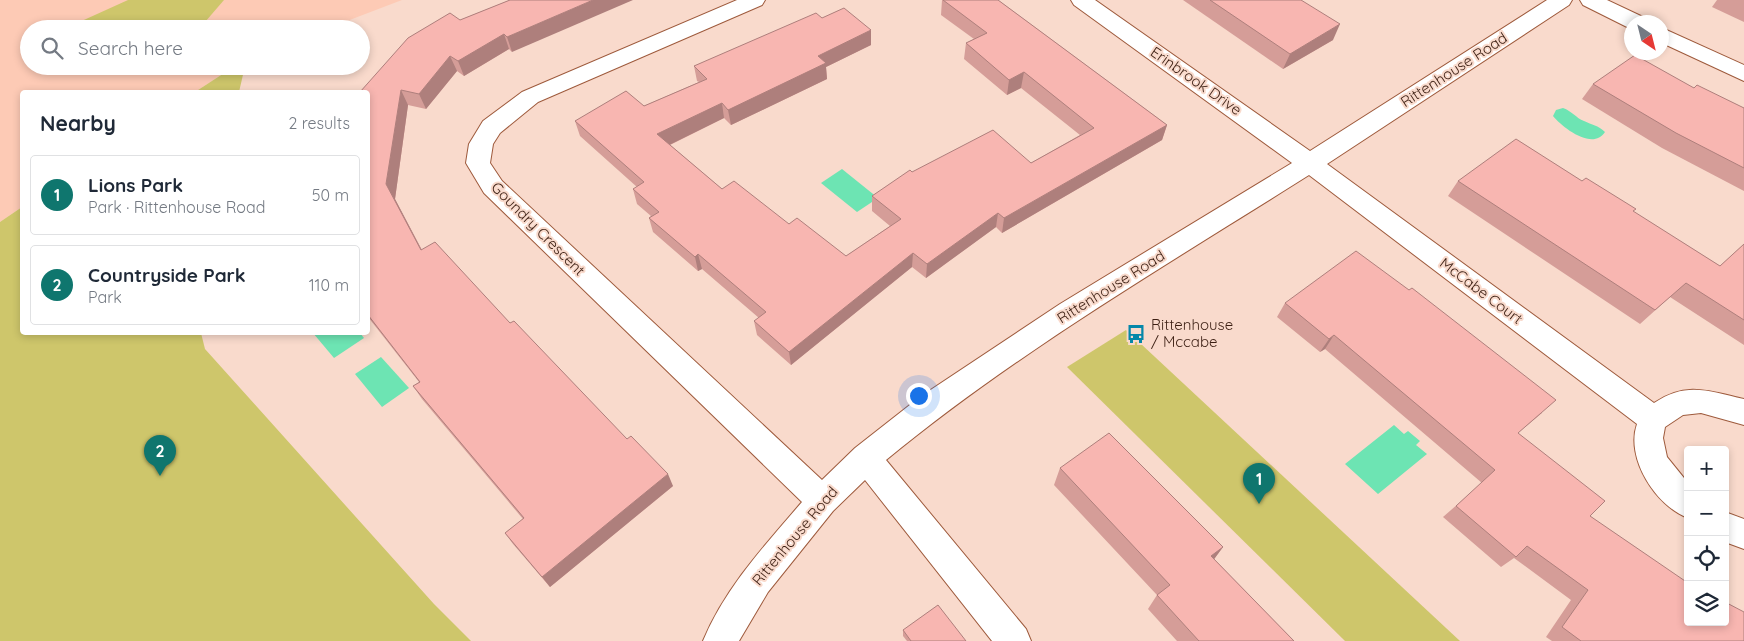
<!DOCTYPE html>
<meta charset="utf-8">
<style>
:root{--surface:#fff;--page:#f6f6f7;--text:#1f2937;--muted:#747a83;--line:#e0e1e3;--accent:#0f766e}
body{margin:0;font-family:Quicksand,sans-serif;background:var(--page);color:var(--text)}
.controls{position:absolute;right:15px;bottom:15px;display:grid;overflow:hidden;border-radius:5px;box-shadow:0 2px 8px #0003}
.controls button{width:45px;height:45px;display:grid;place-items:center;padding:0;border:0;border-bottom:1px solid var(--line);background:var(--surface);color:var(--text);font:25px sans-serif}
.compass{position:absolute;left:1624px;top:15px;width:45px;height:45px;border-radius:50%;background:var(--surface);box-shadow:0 2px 8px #0003;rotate:145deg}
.you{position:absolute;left:918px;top:395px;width:18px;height:18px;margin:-12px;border:4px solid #fff;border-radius:50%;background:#1a73e8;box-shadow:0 0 0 8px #1a73e833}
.badge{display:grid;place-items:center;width:32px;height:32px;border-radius:50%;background:var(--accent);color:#fff;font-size:16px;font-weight:700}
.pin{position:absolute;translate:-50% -41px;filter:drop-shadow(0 1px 2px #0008)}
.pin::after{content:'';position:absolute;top:26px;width:18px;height:15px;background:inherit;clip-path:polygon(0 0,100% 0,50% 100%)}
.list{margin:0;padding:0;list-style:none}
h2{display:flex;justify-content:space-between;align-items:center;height:65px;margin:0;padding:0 20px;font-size:21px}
h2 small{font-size:16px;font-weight:400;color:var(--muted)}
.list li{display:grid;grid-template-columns:32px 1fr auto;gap:15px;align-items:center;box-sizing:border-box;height:80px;margin:0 10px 10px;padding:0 10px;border:1px solid var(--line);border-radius:5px}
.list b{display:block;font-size:19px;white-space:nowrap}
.list p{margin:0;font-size:16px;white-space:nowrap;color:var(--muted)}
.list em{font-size:16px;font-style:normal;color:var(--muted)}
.icon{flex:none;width:28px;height:28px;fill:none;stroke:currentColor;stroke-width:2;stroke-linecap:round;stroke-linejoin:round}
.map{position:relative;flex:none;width:1744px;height:641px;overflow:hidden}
.search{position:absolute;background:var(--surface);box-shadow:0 2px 8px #0003;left:20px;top:20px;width:350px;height:55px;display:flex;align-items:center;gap:12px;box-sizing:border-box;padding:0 18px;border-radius:28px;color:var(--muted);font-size:19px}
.panel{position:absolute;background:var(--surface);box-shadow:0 2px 8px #0003;left:20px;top:90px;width:350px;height:245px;border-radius:5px}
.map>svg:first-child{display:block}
.built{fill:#fdcab5}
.green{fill:#cec66b}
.water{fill:#6de4b3}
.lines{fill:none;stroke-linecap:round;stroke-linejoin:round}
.minor-casing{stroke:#9e5a3c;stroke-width:2}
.minor{fill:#fff;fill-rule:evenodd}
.wall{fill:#d59d98}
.shaded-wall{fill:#ae7f7c}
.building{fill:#f8b6b1;stroke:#ae7f7c}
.labels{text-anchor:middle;stroke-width:4;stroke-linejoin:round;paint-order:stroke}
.street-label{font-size:15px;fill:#3c1f13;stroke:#f9dacc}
.poi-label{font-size:15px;fill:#3c1f13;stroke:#f9dacc;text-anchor:start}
</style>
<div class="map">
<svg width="1744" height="641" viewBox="0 0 1744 641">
<rect width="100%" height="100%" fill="#f9dacc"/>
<!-- built -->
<polygon class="built" points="0,0 402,0 326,29 29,29 29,66 235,66 195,92 22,92 22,207 0,222"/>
<!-- green -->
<g class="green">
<polygon points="128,0 224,0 199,29 79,29 75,24"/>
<polygon points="235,66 245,66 239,92 195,92"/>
<polygon points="22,207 22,332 201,333 205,349 434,604 471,641 0,641 0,222"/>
<polygon points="1126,330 1460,641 1345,641 1067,367"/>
</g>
<!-- water -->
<g class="water">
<path d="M1563 108C1572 111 1576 118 1584 121 1592 125 1598 125 1605 132 1593 151 1563 128 1553 116L1556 110Z"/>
<polygon points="842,169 878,198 857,212 821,183"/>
<polygon points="313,333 360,333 364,338 334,358"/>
<polygon points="381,357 409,388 382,407 355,374"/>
<polygon points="1394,425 1404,434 1408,431 1420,441 1416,445 1427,454 1378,494 1345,464"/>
</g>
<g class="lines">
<!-- minor casing -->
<g class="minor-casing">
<g id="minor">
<path d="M737 0H765L762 5 538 102 500 133 493 144 490 163 502 181 822 480 855 448 920 397 1060 304 1292 163 1074 5 1071 0H1095L1310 151 1547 0H1572L1569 5 1327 164 1654 403C1686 381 1709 391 1744 399V425L1701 413 1683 415 1665 427 1663 438 1667 457 1688 483V518C1656 506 1625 458 1637 424L1309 175C1165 266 1017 352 886 460L1026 629 1031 641H992L865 480 833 511 768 592 739 641H703C725 588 765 545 802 502L484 193 466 163 469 144 483 121 522 92Z"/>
<polygon points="1580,0 1607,0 1643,17 1646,22 1632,22 1632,28 1627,27 1583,5"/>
<polygon points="1662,28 1744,65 1744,81 1662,43"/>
<polygon points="1725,512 1744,519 1744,549 1725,542"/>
</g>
</g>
<!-- minor -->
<use href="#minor" class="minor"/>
</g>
<!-- wall -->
<g class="wall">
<polygon points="510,0 512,52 509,49 464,76 457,71 426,109 408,105 395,199 422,250 510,323 673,486 550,587 513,544 505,533 523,519 422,399 413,386 419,382 368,317 368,92 408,38 460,20"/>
<polygon points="942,0 998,0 1167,125 1162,140 1002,233 996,227 926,278 912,267 791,365 757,335 754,321 759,318 702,269 698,271 653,232 649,218 651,216 637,204 633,189 637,187 580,136 575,121 644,106 699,82 697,81 694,66 822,18 871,30 871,45 826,67 827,79 731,125 724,118 670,145 722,189 846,256 890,226 872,211 872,196 912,172 1031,163 1080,135 1021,88 1007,95 964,59 966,43 974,39 941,15"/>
<polygon points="1183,0 1301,0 1333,40 1283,69"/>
<polygon points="1717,0 1744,0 1744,22 1712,7"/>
<polygon points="1593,84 1694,88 1744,108 1744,191 1662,148 1582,99"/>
<polygon points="1458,181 1582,181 1633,212 1720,266 1744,244 1744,345 1670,297 1640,324 1448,196"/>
<polygon points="1285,303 1542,413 1518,433 1590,516 1744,641 1552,641 1546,637 1571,600 1514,558 1501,567 1443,517 1482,483 1325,349 1320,352 1277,317"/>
<polygon points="1060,468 1223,547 1214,559 1294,641 1177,641 1148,609 1157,595 1054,485"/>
<polygon points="903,630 966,641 907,641 903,636"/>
</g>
<!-- shaded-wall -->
<g class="shaded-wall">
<polygon points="593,0 633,0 512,52 507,37"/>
<polygon points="1340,24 1333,40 1283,69 1290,54"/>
<polygon points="871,30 871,45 826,67 827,79 731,125 728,110 818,56"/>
<polygon points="504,34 509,49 464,76 458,61"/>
<polygon points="450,56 457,71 426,109 419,94"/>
<polygon points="1024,72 1021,88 1007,95 1009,80"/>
<polygon points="401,90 408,105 395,199 429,264 386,184"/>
<polygon points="722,103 724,118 661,149 657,134"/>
<polygon points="1167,125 1162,140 1002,233 1004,218"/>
<polygon points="998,213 996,227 926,278 927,264"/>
<polygon points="913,253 912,267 791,365 789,352"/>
<polygon points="698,254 702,269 698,271 695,257"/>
<polygon points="1334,335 1325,349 1320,352 1329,339"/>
<polygon points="668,474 673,486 550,587 542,577"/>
<polygon points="1223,547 1212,562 1211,556"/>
</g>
<!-- building -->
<g class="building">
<polygon points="510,0 593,0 507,37 504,34 458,61 450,56 419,94 401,90 386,184 421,250 435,242 510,323 514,321 627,439 631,436 668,474 542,577 505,533 524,518 413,386 420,382 368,315 368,92 360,92 408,38 450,13 460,20"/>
<polygon points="943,0 998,0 1167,125 1004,218 998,213 927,264 913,253 789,352 754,321 766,312 698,254 695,257 649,218 659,212 633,189 644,182 575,121 626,91 644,106 707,79 694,66 816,13 822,18 844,8 871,30 818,56 826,63 728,110 722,103 657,134 722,189 734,181 789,224 797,218 846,256 901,219 872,196 910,170 912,172 993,130 1031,163 1094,128 1024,72 1009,80 966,43 987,33"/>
<polygon points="1210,0 1301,0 1340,24 1290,54"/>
<polygon points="1635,55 1694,88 1697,85 1744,108 1744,168 1676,133 1593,84"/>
<polygon points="1516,139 1582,181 1586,178 1636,209 1633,211 1720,266 1744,244 1744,320 1686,283 1655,310 1458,181"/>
<polygon points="1356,251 1409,290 1412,288 1556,400 1518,433 1605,501 1590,516 1688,583 1688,622 1725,622 1725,602 1744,612 1744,641 1581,641 1562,627 1588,590 1527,546 1516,557 1456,506 1495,470 1334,335 1329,339 1285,303"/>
<polygon points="1109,433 1223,547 1211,556 1294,641 1199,641 1157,595 1170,585 1060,468"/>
<polygon points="938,605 966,641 911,641 903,630"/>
</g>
<!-- icons -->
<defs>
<g id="bus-bare" transform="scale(1.5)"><path d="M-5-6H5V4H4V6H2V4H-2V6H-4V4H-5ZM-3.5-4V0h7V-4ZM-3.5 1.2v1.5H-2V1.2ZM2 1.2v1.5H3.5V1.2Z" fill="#0587a9" stroke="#f9dacc" stroke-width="2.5" paint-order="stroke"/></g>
</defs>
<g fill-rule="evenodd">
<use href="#bus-bare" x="1136" y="334"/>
</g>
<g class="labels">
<!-- street labels -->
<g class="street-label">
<text transform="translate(1454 70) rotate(-33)" y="5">Rittenhouse Road</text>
<text transform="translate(1196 81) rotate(35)" y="5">Erinbrook Drive</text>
<text transform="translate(538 229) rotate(45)" y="5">Goundry Crescent</text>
<text transform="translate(1111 287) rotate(-32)" y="5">Rittenhouse Road</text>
<text transform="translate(1481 291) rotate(37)" y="5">McCabe Court</text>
<text transform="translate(795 536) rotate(-50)" y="5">Rittenhouse Road</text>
</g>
<!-- poi labels -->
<g class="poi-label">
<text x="1151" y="330">Rittenhouse<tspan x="1151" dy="17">/ Mccabe</tspan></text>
</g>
</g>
</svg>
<div class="controls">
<button>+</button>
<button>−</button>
<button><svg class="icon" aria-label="locate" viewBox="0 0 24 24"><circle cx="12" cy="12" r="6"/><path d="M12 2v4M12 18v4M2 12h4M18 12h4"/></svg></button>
<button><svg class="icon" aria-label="layers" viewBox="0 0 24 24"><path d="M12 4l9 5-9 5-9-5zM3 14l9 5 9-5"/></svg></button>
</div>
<svg class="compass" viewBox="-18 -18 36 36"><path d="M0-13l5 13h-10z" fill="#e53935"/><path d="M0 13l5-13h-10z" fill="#747a83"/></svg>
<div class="you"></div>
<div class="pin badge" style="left:1259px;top:504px">1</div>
<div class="pin badge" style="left:160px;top:476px">2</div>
<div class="search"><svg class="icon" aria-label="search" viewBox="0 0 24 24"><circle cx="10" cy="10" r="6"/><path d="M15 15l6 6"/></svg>Search here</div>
<section class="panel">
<h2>Nearby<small>2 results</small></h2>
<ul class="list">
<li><span class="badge">1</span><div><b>Lions Park</b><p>Park · Rittenhouse Road</p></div><em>50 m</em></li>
<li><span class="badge">2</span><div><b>Countryside Park</b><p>Park</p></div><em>110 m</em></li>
</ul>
</section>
</div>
